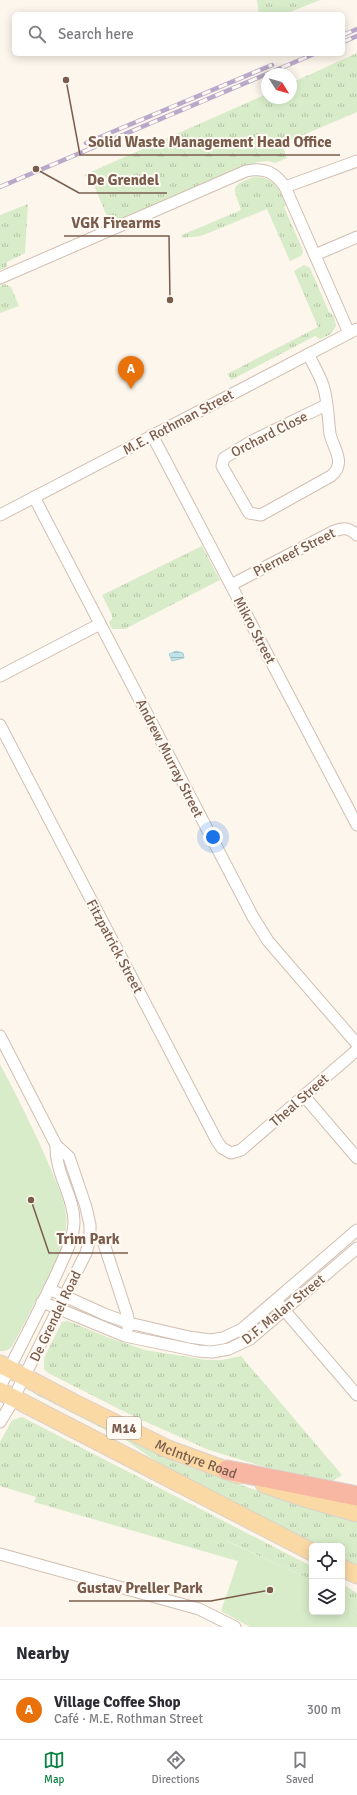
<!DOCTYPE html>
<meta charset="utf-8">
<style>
:root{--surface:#fff;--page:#f7f7f7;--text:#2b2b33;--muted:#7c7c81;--line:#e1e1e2;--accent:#0b8043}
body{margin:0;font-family:Signika,sans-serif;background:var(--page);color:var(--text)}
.controls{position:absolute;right:12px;bottom:12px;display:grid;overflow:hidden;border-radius:6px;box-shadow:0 2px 10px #0003}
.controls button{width:36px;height:36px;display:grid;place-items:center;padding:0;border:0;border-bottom:1px solid var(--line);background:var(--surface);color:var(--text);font:20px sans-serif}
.compass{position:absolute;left:261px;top:68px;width:36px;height:36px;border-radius:50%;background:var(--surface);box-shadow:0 2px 10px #0003;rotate:127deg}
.you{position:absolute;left:213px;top:837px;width:14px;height:14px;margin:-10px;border:3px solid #fff;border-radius:50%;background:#1a73e8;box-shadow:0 0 0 6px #1a73e833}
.badge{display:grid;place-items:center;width:26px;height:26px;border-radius:50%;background:var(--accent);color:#fff;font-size:13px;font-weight:700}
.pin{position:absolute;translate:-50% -33px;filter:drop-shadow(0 1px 2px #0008)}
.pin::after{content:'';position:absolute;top:21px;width:14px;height:12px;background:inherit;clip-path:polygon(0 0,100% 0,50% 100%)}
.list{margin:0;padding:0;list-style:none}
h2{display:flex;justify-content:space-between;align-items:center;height:52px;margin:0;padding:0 16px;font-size:17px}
h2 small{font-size:13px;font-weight:400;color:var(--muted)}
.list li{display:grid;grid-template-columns:26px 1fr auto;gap:12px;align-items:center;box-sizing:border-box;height:60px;padding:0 16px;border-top:1px solid var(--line)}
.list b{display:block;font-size:15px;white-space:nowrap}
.list p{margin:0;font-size:13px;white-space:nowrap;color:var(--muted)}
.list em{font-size:13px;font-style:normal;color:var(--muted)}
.icon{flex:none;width:22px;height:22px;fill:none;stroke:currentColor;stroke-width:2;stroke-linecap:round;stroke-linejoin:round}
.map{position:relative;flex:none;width:357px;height:1627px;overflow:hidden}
.search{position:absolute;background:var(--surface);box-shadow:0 2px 10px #0003;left:12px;right:12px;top:12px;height:44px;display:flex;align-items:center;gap:10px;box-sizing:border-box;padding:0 14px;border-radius:6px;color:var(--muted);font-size:15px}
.sheet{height:112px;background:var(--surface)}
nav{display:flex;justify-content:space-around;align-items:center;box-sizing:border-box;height:56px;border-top:1px solid var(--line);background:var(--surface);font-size:11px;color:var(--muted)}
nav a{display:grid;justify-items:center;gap:2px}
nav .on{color:var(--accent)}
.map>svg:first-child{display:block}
.grass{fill:url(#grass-tufts)}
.park{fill:#d8ecc9}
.water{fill:url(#water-rules);stroke:#a5d3da}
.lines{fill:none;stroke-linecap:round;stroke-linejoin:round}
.minor-casing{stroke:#d1beb0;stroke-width:13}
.primary-casing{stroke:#dad1cd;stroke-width:19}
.motorway-casing{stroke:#dad1cd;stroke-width:21}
.minor{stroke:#fff;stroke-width:11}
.primary{stroke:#fbd9a5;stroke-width:17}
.motorway{stroke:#f7b7a3;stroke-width:19}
.rail-casing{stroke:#b9a8c9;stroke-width:4.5}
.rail{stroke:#fffaf3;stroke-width:3;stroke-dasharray:9;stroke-linecap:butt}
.labels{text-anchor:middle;stroke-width:4;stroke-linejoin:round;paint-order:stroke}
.shield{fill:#fffaf3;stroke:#a28b7f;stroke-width:1}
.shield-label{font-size:13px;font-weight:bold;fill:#7a5c4d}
.street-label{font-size:14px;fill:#7a5c4d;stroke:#fffaf3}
.leader{fill:none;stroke:#7a5c4d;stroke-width:1.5}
.callout-dot{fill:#7a5c4d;stroke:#fffaf3;stroke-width:1.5}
.callout-label{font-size:15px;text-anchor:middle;font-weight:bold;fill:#7a5c4d;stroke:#fffaf3;stroke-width:4;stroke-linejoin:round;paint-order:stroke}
</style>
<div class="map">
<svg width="357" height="1627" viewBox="0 0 357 1627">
<defs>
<pattern id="grass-tufts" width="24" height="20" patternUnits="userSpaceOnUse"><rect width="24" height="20" fill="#d8ecc9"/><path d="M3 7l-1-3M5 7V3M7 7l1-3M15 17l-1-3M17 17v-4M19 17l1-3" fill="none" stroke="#b4c2a5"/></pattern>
<pattern id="water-rules" width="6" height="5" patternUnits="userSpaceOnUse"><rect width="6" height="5" fill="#bfe3e8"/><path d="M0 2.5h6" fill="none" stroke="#a0bbbe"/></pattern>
</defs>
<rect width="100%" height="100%" fill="#fdf6ec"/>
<!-- grass -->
<g class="grass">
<polygon points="257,0 320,0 285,14 259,14"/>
<polygon points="357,53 357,112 282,144 287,158 275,163 268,161 257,162 116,221 108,219 94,185 84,175 267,94 267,98 291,98 291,83"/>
<path d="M254 177C274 176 280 189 286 206L284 207 302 248 303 252 301 256 290 261 267 209 201 236 183 238 182 235 241 210C234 188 228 186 254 177Z"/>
<polygon points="28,204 25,253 7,262 7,267 0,270 0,215"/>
<polygon points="304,265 310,268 329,312 334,316 336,326 331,334 320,339 315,336 231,380 227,374 318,327 294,271"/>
<polygon points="5,284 11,287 19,306 0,313 0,286"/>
<polygon points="202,546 220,580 125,629 112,629 109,622 112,619 112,615 102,595"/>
<polygon points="68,1321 107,1337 145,1350 207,1360 222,1360 241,1356 342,1475 331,1482 321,1480 265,1467 209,1450 133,1416 48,1373 44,1369 44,1358 62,1322"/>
<polygon points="34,1391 180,1464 267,1494 357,1521 357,1565 342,1558 342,1546 319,1546 160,1464 127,1441 33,1393"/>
<polygon points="22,1417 311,1566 312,1580 227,1541 220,1556 34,1502 36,1497 0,1486 0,1442 12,1420"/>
<polygon points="342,1584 357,1593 357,1613 342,1601"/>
</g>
<!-- park -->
<g class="park">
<path d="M0 1064C18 1098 35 1132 50 1167 55 1180 62 1194 65 1208 69 1224 64 1241 59 1256L13 1345C10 1350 6 1351 0 1351Z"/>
<polygon points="226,1541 312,1580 312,1612 342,1612 342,1601 357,1613 357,1627 250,1627 221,1611 238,1561 220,1556"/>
</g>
<!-- water -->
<polygon class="water" points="176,651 183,653 184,658 172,661 169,654"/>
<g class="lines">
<!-- minor casing -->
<g class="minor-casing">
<g id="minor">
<polyline points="285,187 357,161"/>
<polyline points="315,255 357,237"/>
<path d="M0 278 246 171C264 167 275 172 285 187L349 333"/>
<path d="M308 354C313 364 319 374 323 385 328 400 328 418 330 434 333 448 347 463 331 476L261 515 249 513 222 466 224 458 252 441 326 405"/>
<polyline points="152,435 357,825"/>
<polyline points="34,497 253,917 268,941 357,1044"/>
<polyline points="0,515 357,329"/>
<path d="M231 585 334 531C344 527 349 528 357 535"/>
<polyline points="0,676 100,624"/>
<polyline points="0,725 217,1141 222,1148 231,1153 241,1150 357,1050"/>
<polyline points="0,1036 56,1145 69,1157 86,1207 90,1225 90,1238 86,1253 8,1409 0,1422"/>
<polyline points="304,1096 357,1158"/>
<polyline points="103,1241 127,1314 129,1323 128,1328"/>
<polyline points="49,1289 104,1314 129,1323 189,1337 210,1340 223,1338 242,1329 357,1230"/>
<polyline points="42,1302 125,1336 198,1351 212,1352 229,1349 250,1339 357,1248"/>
<polyline points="279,1304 357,1395"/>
<path d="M0 1387C19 1349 39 1311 57 1273 64 1256 74 1240 74 1221 74 1196 55 1174 56 1145"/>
<polyline points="0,1554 199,1609 235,1627"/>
</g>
</g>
<!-- primary casing -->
<g class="primary-casing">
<g id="primary">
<path id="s1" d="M0 1364 74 1403 168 1449 239 1475"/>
<polyline points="0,1391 312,1552"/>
<polyline points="264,1484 301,1497 357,1513"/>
<polyline points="342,1568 357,1575"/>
</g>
</g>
<!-- motorway casing -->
<g class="motorway-casing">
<polyline id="motorway" points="227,1470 357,1496"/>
</g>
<!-- minor -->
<use href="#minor" class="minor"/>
<!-- primary -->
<use href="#primary" class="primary"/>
<!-- motorway -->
<use href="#motorway" class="motorway"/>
<!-- rail casing -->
<g class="rail-casing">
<g id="rail">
<polyline points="343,35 357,29"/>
<polyline points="343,42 357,36"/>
<polyline points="86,143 272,65"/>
<polyline points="0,187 314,54"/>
</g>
</g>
<!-- rail -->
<use href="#rail" class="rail"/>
</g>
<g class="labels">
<!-- shield labels -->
<rect class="shield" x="107" y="1417" width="34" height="22" rx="3"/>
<g class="shield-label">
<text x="124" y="1433">M14</text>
</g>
<!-- street labels -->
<g class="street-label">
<text transform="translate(178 422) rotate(-28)" y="5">M.E. Rothman Street</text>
<text transform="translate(269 434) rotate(-27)" y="5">Orchard Close</text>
<text transform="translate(294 552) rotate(-27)" y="5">Pierneef Street</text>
<text transform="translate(255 630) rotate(62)" y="5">Mikro Street</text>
<text transform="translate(170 758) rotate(63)" y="5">Andrew Murray Street</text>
<text transform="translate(115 946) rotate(62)" y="5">Fitzpatrick Street</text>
<text transform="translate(299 1100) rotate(-41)" y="5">Theal Street</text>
<text transform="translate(283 1309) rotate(-39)" y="5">D.F. Malan Street</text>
<text transform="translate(55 1316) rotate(-64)" y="5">De Grendel Road</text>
<text dy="5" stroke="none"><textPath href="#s1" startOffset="218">McIntyre Road</textPath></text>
</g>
</g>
<!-- callouts -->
<path class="leader" d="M66 80L80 155H340M36 169L79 193H167M170 300L169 236H64M31 1200L49 1253H128M270 1590L211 1601H69"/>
<g class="callout-dot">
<circle cx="66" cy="80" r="4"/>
<circle cx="36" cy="169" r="4"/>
<circle cx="170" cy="300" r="4"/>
<circle cx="31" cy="1200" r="4"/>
<circle cx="270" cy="1590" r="4"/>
</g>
<g class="callout-label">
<text x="210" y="147">Solid Waste Management Head Office</text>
<text x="123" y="185">De Grendel</text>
<text x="116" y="228">VGK Firearms</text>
<text x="88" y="1244">Trim Park</text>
<text x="140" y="1593">Gustav Preller Park</text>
</g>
</svg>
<div class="controls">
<button><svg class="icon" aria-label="locate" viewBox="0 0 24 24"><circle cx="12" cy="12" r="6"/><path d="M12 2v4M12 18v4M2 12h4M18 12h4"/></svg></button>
<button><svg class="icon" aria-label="layers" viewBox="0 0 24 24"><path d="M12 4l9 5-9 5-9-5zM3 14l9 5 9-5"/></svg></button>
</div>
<svg class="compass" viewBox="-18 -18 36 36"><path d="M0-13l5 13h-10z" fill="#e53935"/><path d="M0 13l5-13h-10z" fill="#7c7c81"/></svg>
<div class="you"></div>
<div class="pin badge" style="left:131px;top:389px;background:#e8710a">A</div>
<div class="search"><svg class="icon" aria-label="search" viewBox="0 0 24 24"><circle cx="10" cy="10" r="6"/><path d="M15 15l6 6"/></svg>Search here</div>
</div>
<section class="sheet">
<h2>Nearby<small></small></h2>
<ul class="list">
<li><span class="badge" style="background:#e8710a">A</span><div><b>Village Coffee Shop</b><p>Café · M.E. Rothman Street</p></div><em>300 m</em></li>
</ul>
</section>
<nav>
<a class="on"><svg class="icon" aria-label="map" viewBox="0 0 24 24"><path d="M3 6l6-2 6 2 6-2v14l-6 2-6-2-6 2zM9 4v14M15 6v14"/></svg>Map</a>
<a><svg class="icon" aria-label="directions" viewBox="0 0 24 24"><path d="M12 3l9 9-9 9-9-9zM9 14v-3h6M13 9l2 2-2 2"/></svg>Directions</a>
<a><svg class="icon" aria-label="saved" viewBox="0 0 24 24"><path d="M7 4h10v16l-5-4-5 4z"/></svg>Saved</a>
</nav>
